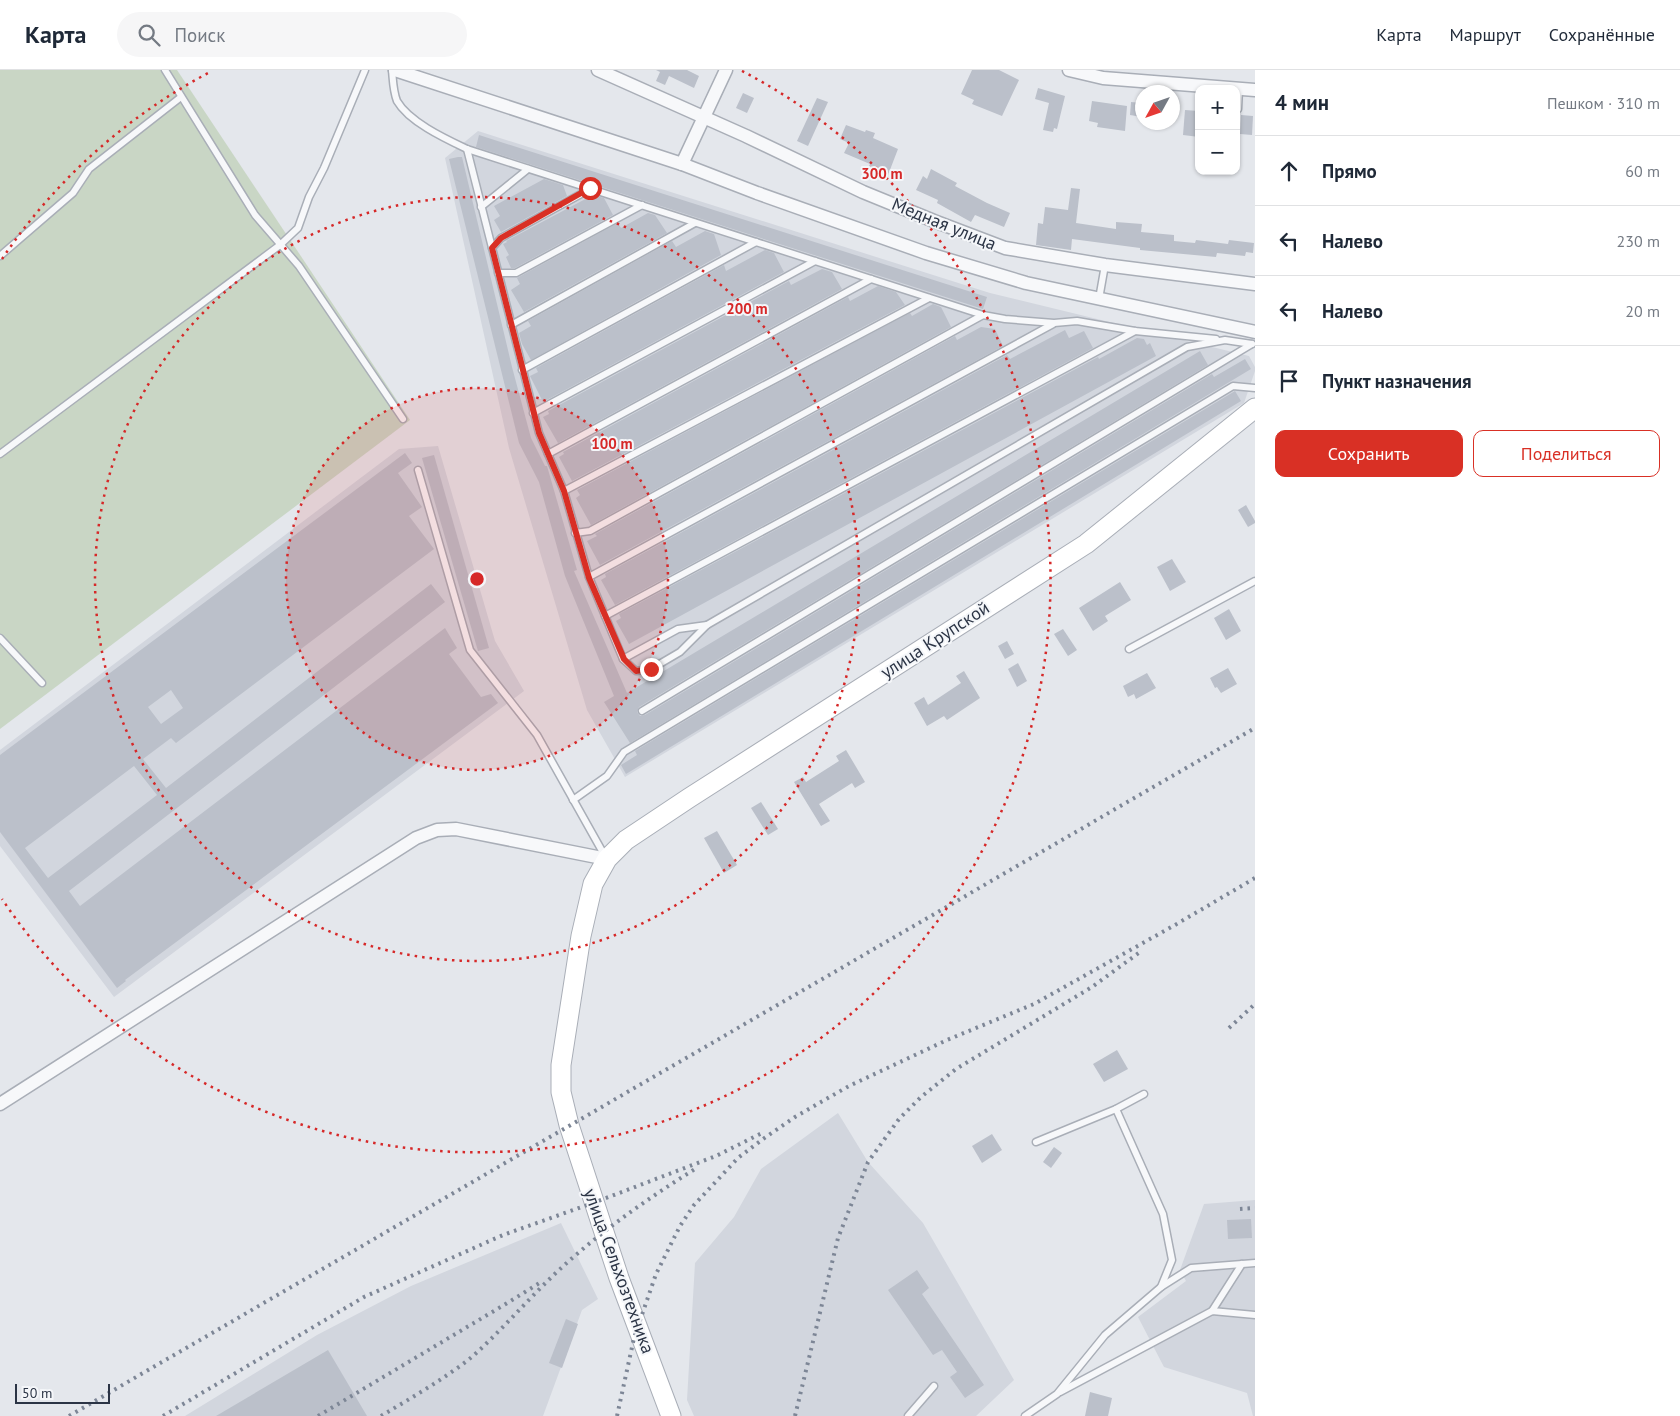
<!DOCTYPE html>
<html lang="ru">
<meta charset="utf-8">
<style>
:root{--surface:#fff;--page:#f6f6f7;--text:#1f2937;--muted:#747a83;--line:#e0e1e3;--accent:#d93025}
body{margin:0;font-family:"PT Sans",sans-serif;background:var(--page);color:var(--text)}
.controls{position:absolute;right:15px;top:15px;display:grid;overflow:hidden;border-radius:10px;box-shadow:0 1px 4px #0004}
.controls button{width:45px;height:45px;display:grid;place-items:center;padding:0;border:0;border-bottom:1px solid var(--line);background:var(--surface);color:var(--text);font:25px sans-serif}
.compass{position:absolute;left:1135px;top:15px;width:45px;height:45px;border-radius:50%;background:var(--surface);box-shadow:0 1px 4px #0004;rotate:230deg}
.scale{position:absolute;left:15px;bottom:12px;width:95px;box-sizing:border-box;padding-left:5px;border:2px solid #2b3445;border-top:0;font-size:14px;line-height:18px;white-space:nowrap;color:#2b3445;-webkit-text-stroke:4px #f4f6f9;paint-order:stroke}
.stop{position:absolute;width:15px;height:15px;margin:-11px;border:4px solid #d93025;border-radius:50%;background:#fff}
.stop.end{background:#d93025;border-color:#fff;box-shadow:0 1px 5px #0008}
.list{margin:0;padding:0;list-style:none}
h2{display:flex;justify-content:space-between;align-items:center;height:65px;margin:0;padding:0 20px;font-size:21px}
h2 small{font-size:16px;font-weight:400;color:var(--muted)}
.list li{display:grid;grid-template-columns:32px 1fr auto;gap:15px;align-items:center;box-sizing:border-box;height:70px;padding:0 20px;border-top:1px solid var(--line)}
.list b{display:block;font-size:19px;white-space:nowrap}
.list em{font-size:16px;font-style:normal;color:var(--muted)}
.actions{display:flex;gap:10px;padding:15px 20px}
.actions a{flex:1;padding:11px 0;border:1px solid var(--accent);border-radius:10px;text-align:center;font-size:18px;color:var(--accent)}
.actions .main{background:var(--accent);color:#fff}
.icon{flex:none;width:28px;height:28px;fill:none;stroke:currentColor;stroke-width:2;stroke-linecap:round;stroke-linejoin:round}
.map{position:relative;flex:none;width:1255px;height:1346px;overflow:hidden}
header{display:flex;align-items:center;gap:30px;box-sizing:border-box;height:70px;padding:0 25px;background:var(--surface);border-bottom:1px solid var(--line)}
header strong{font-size:24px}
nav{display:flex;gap:28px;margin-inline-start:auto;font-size:18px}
.search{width:350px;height:45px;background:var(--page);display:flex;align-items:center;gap:12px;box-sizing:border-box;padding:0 18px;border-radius:28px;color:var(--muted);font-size:19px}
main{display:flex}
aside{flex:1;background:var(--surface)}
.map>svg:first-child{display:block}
.built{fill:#d2d6de}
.green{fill:#c9d6c5}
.building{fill:#bbc0ca;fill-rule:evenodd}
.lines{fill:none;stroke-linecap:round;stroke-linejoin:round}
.service-casing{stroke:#a9aeb7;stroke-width:9}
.minor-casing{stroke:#a9aeb7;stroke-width:15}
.secondary-casing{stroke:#a9aeb7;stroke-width:21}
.service{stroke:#f7f8fa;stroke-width:6}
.minor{stroke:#f7f8fa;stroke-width:12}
.secondary{stroke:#fff;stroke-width:19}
.rail{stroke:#7d8696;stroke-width:4;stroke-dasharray:2.5 5;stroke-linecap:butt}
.route{stroke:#d93025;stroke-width:6}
.ring{fill:none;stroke:#d62828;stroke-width:2.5;stroke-dasharray:2.5 5}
.labels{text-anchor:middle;stroke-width:4;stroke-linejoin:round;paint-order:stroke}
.street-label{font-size:18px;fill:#2b3445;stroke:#f4f6f9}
.centre{fill:#d62828;stroke:#f4f6f9;stroke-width:2.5}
.ring-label{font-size:15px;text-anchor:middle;font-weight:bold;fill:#d62828;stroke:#f4f6f9;stroke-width:4;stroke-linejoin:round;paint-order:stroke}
</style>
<header>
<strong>Карта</strong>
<div class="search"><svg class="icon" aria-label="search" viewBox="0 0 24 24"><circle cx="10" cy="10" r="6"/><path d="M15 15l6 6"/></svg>Поиск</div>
<nav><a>Карта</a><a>Маршрут</a><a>Сохранённые</a></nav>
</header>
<main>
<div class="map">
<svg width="1255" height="1346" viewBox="0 0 1255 1346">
<rect width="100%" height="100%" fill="#e4e7ec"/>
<!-- built -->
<g class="built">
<polygon points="478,61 990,223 1249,286 1255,297 1255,301 1244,333 625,707 587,640 509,378 445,88"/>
<polygon points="438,376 495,571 524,621 114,927 0,776 0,680 399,379"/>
<polygon points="838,1043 868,1092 923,1153 1014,1310 976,1346 694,1346 687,1330 695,1193 734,1147 761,1099"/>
<polygon points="1255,1130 1255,1346 1253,1346 1247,1323 1164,1297 1138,1247 1186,1211 1180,1200 1204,1134"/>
<polygon points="561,1153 598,1229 582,1240 543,1346 185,1346 317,1265 411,1216"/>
</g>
<!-- green -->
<polygon class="green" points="0,0 177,0 410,350 0,659"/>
<!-- building -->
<g class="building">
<polygon points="656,0 687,0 699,6 694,18 669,6 665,15 656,11 660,2"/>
<polygon points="972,0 999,0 1019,10 1002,46 972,34 974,30 961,24"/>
<polygon points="1038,18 1065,26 1057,59 1054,58 1053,62 1043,60 1049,33 1035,29"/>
<polygon points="743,23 754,28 747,43 736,38"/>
<polygon points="817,28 828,32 808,76 797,71"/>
<polygon points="1092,31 1127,36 1125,61 1097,57 1098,53 1089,51"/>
<polygon points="1131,32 1142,33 1142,47 1130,45"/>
<polygon points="1185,40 1199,41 1199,67 1183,65"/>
<polygon points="1241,45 1253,46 1252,65 1240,64"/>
<polygon points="846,55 865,62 866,60 875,63 873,68 898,79 888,105 869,96 870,94 844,83 849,73 840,69"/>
<polygon points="479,65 987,227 983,239 476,77"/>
<polygon points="458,87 462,87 512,297 531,368 545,396 547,396 577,500 574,501 627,623 1200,281 1208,295 639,637 637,642 640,646 645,645 1212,304 1214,307 1245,289 1251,299 630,673 604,632 614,626 565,506 539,412 519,373 449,89"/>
<polygon points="931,99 957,113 955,116 987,133 1010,143 1004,157 975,145 971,152 937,133 938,130 916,120 923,106 927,109"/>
<polygon points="544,109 563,115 567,126 501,162 494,150 500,146 494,136"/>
<polygon points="1071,118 1080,119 1076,153 1116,159 1116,152 1142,154 1141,162 1174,165 1174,171 1195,173 1196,170 1228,174 1229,170 1254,173 1253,183 1246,182 1245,186 1217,183 1216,187 1140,180 1140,178 1072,169 1071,180 1036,175 1038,153 1043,154 1045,137 1068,140"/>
<polygon points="593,125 604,128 613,145 515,198 511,198 506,187 509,185 503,174 507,172 506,171"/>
<polygon points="648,143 655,145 667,163 524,242 511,220 520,214 517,208 618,153 621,158"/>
<polygon points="705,161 714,164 721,185 531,290 522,274 519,263 531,256 528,251 672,171 676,177"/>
<polygon points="765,180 774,183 784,202 543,332 530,306 538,302 536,298 724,195 726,201"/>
<polygon points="822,199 832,202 842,219 558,373 543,347 549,344 548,341 789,211 791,215"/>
<polygon points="878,216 896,222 905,235 572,411 559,387 564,384 563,382 848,227 850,231"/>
<polygon points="933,234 941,237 951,257 591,455 576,428 580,425 577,420 910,243 912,246"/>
<polygon points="981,257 995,259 1003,276 600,495 587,471 597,466 595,464 955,266 957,270"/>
<polygon points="1065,260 1069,268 1084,261 1093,278 615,535 601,510 606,507 605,504 1007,285 1010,289"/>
<polygon points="1137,268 1144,269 1147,275 1150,273 1156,286 629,574 616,551 621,548 619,544 1098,287 1099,289"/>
<polygon points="1235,321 1241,331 626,704 621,695 637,685 635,681"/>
<path d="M405 383 412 393 398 403 422 437 409 446 434 479 176 673 171 668 143 689 166 718 431 514 445 532 69 821 80 836 445 558 457 578 449 584 481 627 491 624 498 633 125 910 126 911 117 918 0 762V685ZM171 620 183 638 161 654 148 637ZM134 696 157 725 48 808 25 778Z"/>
<polygon points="434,385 489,578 478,581 422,388"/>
<polygon points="1246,435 1255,451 1255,453 1248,457 1238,440"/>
<polygon points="1172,489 1186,512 1170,521 1157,497"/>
<polygon points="1120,512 1131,530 1105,546 1108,551 1093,561 1079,538"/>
<polygon points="1229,539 1241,561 1226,570 1214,548"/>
<polygon points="1063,559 1077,580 1068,586 1054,564"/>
<polygon points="1007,571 1014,584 1005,589 998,576"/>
<polygon points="1018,593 1027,611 1017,617 1008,599"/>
<polygon points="1228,598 1237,614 1221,623 1217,617 1215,618 1210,608"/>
<polygon points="964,601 980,628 947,650 944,646 927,656 914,633 924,627 928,635 961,613 956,606"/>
<polygon points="1147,603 1156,618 1136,629 1134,624 1128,627 1123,616"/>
<polygon points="846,680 865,712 855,718 852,713 819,734 830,751 821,756 794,712 803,707 806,712 839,691 836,686"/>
<polygon points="761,732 778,759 768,765 751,738"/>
<polygon points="717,761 737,795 724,803 704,768"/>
<polygon points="1117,980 1128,999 1104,1012 1093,994"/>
<polygon points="992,1064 1002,1080 982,1093 972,1076"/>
<polygon points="1054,1077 1062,1083 1051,1098 1043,1092"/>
<polygon points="1251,1149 1252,1168 1228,1169 1227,1150"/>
<polygon points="917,1200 929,1218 922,1224 984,1315 965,1328 950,1307 957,1302 942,1280 933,1285 888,1220"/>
<polygon points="566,1249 578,1254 562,1298 549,1293"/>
<polygon points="328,1280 367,1346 216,1346"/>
<polygon points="1090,1322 1112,1328 1108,1346 1085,1346"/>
</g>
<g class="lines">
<!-- service casing -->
<g class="service-casing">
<g id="service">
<polyline points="165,0 255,145 299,196 403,349"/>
<path d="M392 0C393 10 393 21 397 31 409 52 446 69 467 79L983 245 1005 249 1054 253 1077 251 1135 261 1216 269"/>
<polyline points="1238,39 1239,18"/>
<polyline points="467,79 539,363 564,421 589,507 623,589 636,601 651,599 680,582 707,555 1187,277 1225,270 1252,274"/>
<polyline points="481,137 528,99"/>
<polyline points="492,178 501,168 590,119"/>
<polyline points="0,186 73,123 89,99 181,27"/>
<polyline points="498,203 516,203 642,135"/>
<polyline points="1099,229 1105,195"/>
<polyline points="511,255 695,153"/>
<polyline points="522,300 756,172"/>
<polyline points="533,343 815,191"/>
<polyline points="0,384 280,175 298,158 309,127 324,98 365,0"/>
<polyline points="548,384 871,209"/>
<polyline points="418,400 470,580 537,665 606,788"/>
<polyline points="564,421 929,228"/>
<polyline points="575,463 590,461 983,245"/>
<polyline points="589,507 1053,254"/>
<polyline points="605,546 1135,261"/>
<polyline points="0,568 42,613"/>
<polyline points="1129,579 1255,511"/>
<polyline points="623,589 678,559 707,555"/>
<polyline points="642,641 1252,274"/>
<polyline points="573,730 607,706 624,682 1233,316 1255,318"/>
<polyline points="1036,1072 1116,1039 1144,1024"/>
<polyline points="1161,1217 1191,1198 1255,1193"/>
<polyline points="1212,1241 1242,1194"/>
<polyline points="1060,1322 1212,1241 1255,1245"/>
<polyline points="908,1346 934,1316"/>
<polyline points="1025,1346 1057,1324 1105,1265 1161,1217 1172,1190 1163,1144 1116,1039"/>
</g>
</g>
<!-- minor casing -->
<g class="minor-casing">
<g id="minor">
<polyline points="395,0 682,94 757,123 926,183 1026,213 1255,262"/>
<polyline points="598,0 746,66 863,122 934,151 1005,178 1105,195 1255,214"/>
<polyline points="1069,0 1103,8 1255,20"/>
<polyline points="682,94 726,0"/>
<polyline points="0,1034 416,768 437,760 456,759 607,789"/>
</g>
</g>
<!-- secondary casing -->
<g class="secondary-casing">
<polyline id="secondary" points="671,1346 619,1208 569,1055 561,1022 561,995 581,866 593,814 607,789 626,770 689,728 1086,474 1255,338"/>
</g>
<!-- service -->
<use href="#service" class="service"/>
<!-- minor -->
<use href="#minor" class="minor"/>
<!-- secondary -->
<use href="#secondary" class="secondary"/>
<!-- rail -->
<g class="rail">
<polyline points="1229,958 1255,934"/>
<polyline points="1240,1139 1255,1138"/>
<polyline points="69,1346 1255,658"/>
<polyline points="163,1346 364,1227 503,1165 593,1133 716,1086 764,1062"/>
<polyline points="318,1346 509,1232 541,1212"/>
<path d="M381 1346C411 1328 446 1308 473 1286 503 1259 529 1228 559 1200 600 1162 647 1129 695 1099"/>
<polyline points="617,1346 634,1268 656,1204 680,1156 694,1135 738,1088 763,1069 795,1047 849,1016 947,970 1034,934 1175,855 1255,808"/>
<polyline points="795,1346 838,1168 868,1092 899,1049 921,1027 956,999 1092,917 1140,882"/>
</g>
</g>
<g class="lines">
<!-- route -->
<polyline class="route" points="590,118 501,168 492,178 539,363 564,421 589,508 624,589 636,601 651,599"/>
</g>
<!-- distance rings -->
<circle cx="477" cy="509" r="191" fill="#d62828" fill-opacity=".12"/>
<g class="ring">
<circle cx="477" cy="509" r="191"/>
<circle cx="477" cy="509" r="382"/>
<path d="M2 189A573 573 0 0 1 212 1M742 1A573 573 0 1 1 2 829"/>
</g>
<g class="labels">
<!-- street labels -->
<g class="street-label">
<text transform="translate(944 154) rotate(22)" y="6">Медная улица</text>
<text transform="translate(935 570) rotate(-33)" y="6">улица Крупской</text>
<text transform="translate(619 1201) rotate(70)" y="6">улица Сельхозтехника</text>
</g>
</g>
<circle cx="477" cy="509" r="8" class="centre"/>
<g class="ring-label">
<text x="882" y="109">300 m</text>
<text x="747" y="244">200 m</text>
<text x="612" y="379">100 m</text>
</g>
</svg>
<div class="controls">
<button>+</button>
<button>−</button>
</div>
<svg class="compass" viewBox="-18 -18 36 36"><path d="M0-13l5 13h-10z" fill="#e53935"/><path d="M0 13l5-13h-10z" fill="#747a83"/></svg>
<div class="scale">50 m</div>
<div class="stop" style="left:590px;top:118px"></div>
<div class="stop end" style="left:651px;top:599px"></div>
</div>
<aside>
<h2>4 мин<small>Пешком · 310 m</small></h2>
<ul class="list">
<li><svg class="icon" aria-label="ahead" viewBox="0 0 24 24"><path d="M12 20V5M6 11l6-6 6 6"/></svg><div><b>Прямо</b></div><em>60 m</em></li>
<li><svg class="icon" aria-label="left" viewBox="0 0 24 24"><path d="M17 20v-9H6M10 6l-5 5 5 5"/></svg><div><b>Налево</b></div><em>230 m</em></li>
<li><svg class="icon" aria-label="left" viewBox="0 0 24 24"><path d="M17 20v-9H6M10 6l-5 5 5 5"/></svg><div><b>Налево</b></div><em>20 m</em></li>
<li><svg class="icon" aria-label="arrive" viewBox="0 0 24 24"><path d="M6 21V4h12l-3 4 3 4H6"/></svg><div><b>Пункт назначения</b></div></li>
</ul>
<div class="actions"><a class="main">Сохранить</a><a>Поделиться</a></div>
</aside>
</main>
